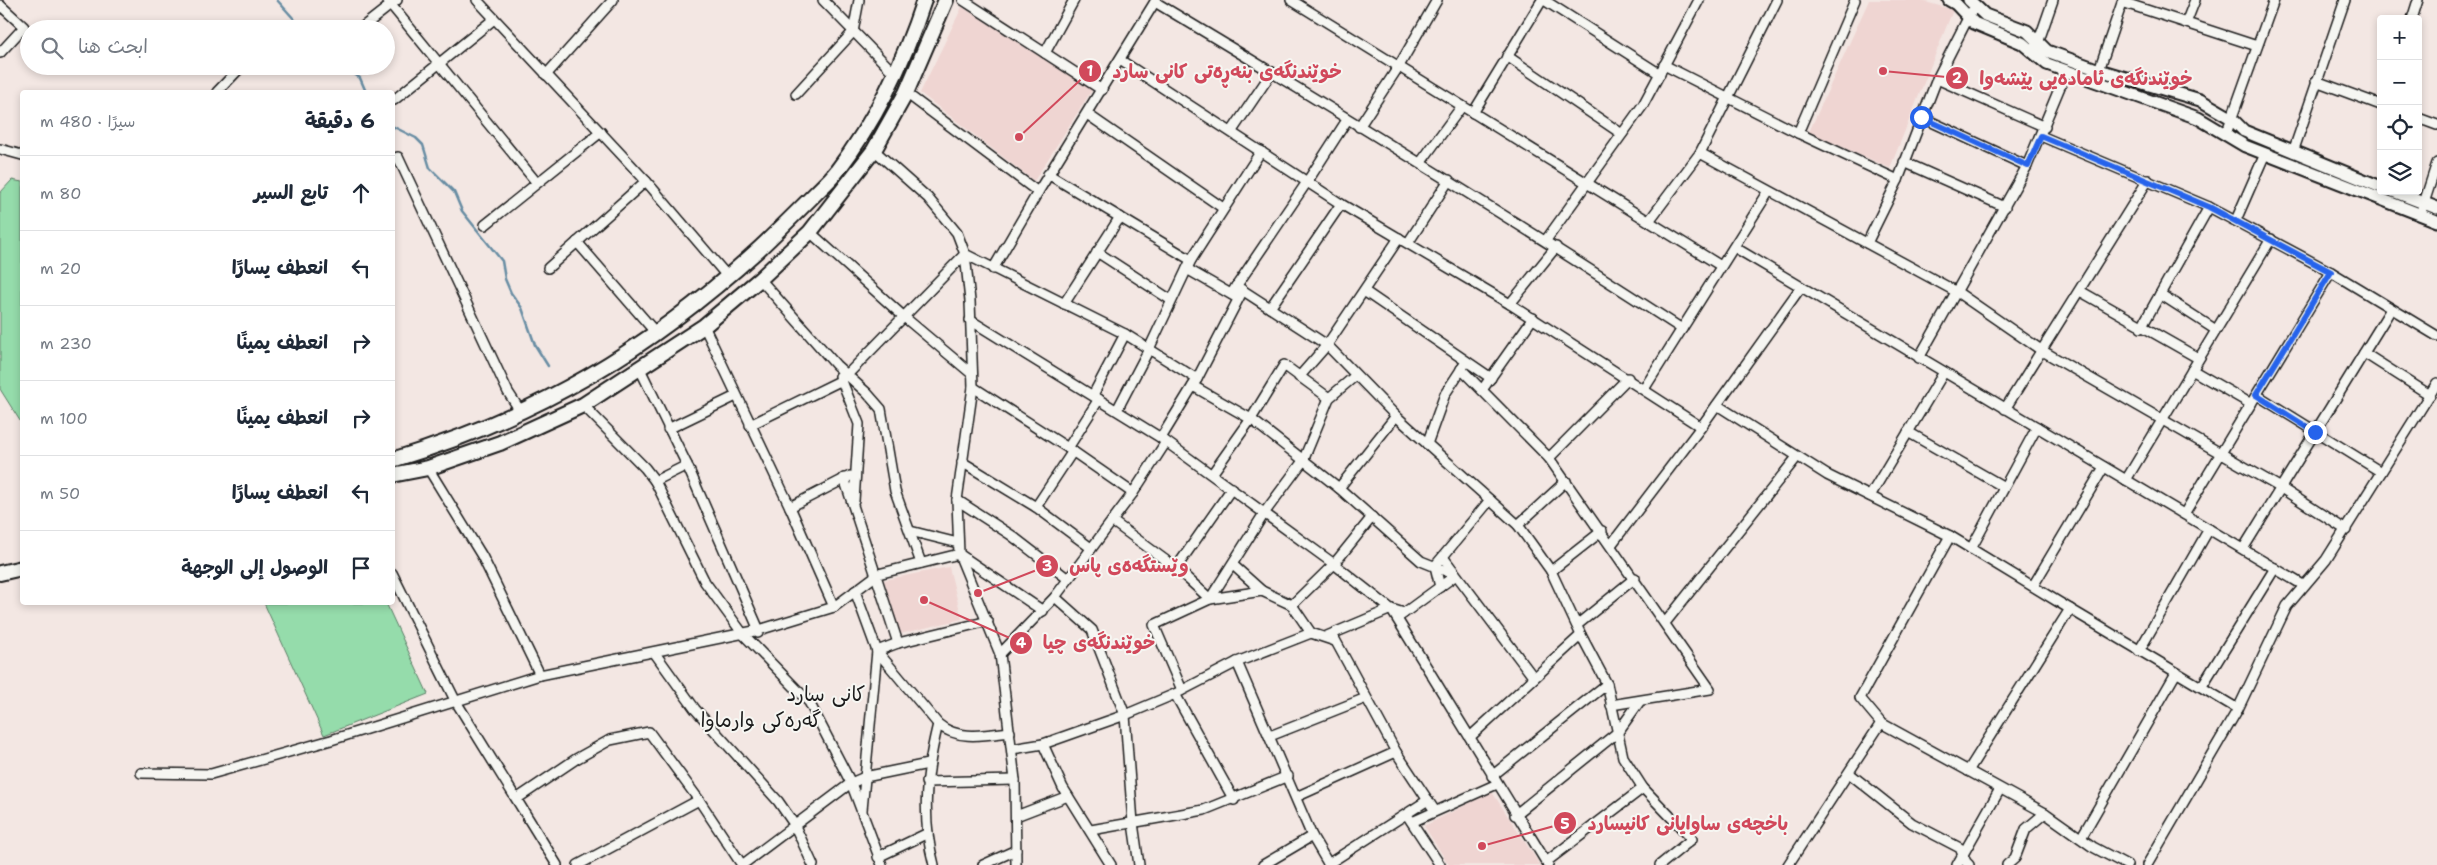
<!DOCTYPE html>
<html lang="ar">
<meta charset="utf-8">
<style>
:root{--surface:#fff;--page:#f2f2f3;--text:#1f2937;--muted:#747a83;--line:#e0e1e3}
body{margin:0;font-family:"Shantell Sans","Playpen Sans Arabic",sans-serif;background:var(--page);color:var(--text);direction:rtl}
.controls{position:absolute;right:15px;top:15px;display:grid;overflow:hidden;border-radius:5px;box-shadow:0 2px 8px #0003}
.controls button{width:45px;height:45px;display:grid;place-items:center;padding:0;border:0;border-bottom:1px solid var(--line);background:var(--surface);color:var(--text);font:25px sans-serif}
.stop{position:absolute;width:15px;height:15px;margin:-11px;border:4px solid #2563eb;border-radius:50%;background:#fff}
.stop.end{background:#2563eb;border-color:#fff;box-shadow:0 1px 5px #0008}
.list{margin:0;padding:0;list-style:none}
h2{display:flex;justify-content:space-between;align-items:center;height:65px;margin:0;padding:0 20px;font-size:21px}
h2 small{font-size:16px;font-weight:400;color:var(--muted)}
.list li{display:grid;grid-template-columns:32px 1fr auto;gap:15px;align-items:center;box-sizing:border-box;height:75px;padding:0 20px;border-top:1px solid var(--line)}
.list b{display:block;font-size:19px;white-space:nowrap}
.list em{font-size:16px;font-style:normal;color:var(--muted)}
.icon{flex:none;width:28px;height:28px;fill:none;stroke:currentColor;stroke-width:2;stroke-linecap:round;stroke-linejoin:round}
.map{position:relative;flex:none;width:2437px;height:865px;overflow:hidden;direction:ltr}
.search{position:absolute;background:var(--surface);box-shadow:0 2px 8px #0003;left:20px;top:20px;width:375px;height:55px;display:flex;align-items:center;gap:12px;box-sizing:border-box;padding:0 18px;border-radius:28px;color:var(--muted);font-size:19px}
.panel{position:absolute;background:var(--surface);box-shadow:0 2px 8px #0003;left:20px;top:90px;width:375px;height:515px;border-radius:5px;direction:rtl}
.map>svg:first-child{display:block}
.built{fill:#efd5d2}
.green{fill:#95dcab;stroke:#587c64}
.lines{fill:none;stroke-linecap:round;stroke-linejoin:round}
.stream{stroke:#688da3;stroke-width:2.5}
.minor-casing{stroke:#1c1c1c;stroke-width:12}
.tertiary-casing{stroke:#1c1c1c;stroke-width:15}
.primary-casing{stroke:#1c1c1c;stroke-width:18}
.minor{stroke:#f6f6f2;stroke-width:9}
.tertiary{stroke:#f6f6f2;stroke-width:11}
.primary{stroke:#f6f6f2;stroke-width:14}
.route{stroke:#2563eb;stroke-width:6}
.labels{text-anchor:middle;stroke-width:4;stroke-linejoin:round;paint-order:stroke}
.quarter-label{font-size:20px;fill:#1c1c1c;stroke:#f6f6f2}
.leader{fill:none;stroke:#d1495b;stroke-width:2}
.callout-dot{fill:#d1495b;stroke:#f6f6f2;stroke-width:2}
.mark-label{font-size:15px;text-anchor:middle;font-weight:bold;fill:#fff}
.callout-label{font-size:19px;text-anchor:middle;font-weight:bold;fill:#d1495b;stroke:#f6f6f2;stroke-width:4;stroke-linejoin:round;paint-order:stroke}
</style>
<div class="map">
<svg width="2437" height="865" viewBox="0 0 2437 865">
<rect width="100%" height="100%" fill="#f3e7e3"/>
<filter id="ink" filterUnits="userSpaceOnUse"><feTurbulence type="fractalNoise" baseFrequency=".02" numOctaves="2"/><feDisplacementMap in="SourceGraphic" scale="10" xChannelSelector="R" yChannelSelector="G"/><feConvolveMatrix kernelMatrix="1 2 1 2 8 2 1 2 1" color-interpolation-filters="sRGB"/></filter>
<g filter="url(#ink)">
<!-- built -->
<g class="built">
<polygon points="1869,0 1919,0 1953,10 1890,168 1809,132"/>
<polygon points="962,7 1092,90 1034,181 920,93"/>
<polygon points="949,567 962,619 900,634 884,580"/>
<polygon points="1492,792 1540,865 1449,865 1424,826"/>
</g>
<!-- green -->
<g class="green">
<polygon points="12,180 22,182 22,424 0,389 0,193"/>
<polygon points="264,603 386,603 428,694 324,735"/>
</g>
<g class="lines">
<!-- stream -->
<g class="stream">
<polyline points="277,0 303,29"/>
<polyline points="343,66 360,78 366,92"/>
<polyline points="392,126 416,138 423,145 430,168 454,192 462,211 502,261 505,279 511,293 522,308 535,345 548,366"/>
</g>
<!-- minor casing -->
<g class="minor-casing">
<g id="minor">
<polyline points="387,0 537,183"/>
<polyline points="477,0 646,181 728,277"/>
<polyline points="823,0 896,75"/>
<polyline points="963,0 1102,90"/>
<polyline points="1291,0 1721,266"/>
<polyline points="1544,0 1660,74"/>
<path d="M1155 2C1332 108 1508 216 1682 329"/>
<polyline points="2122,2 2257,46"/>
<polyline points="0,5 24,27 0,53"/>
<polyline points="2412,19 2418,0"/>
<polyline points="2186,23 2195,0"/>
<polyline points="360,29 397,0"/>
<polyline points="2037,46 2053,0"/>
<polyline points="1045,53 1074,0"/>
<polyline points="1507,56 1622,134"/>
<polyline points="1120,60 1341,204 1510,304 1701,427"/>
<polyline points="1664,65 1798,133 1898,180"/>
<polyline points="2099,70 2123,0"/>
<polyline points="546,75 613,0"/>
<polyline points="1937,79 2045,127"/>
<polyline points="2316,81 2381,105"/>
<polyline points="217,92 242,66"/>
<polyline points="906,93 1038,192"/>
<polyline points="796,94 853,32 859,0"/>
<polyline points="394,100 494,19"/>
<polyline points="1473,113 1542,0"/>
<polyline points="1087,114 1223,208"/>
<polyline points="1921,117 2027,166"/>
<polyline points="2418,118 2437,125"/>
<polyline points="1359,127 1399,66 1437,0"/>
<polyline points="1232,131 1272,72"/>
<polyline points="1798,133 1855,0"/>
<polyline points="2226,134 2274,0"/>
<polyline points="2041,136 2209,207 2331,272 2437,336"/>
<polyline points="0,149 22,155"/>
<polyline points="874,150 928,198 957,233 965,254 970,301 973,387 957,500 959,554 1000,654 1015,780 1016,865"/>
<polyline points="2293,152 2345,0"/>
<polyline points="1700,153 1957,292 2041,350 2281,488 2346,530"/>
<polyline points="392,159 398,157 508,392 521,412"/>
<polyline points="1421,162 1462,106"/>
<polyline points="1904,162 2005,207"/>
<polyline points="1048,174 1191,260"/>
<polyline points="2422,209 2437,163"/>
<polyline points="2236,220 2265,154"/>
<polyline points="1649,221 1700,153 1777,0"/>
<polyline points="485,225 601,132"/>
<polyline points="810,232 903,316 972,374"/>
<polyline points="1546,240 1643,105 1699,0"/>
<polyline points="577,242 656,333"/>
<polyline points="1408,243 1449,180"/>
<polyline points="1867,243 1898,180 1937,79 1971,12"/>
<polyline points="1734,247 2303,585"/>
<polyline points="1097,252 1171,300"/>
<polyline points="548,268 646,181"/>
<polyline points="993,269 1038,192 1156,0"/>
<polyline points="1187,269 1234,296"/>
<polyline points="760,279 836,365 867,393 881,409 895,491 921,563"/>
<polyline points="1236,286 1327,345 1396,416 1518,525 1551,571 1581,635 1607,684 1623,757 1643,788 1692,839 1660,865"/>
<polyline points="1364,291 1491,378"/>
<polyline points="2080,291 2198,358"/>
<polyline points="1231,294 1307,182 1347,120"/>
<polyline points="2160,294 2216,330"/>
<polyline points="1064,304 1120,217"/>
<polyline points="1510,304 1556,247"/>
<polyline points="1270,308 1341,204"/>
<polyline points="970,320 1161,438 1334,564 1391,609 1548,865"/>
<polyline points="704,326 790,507 834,607"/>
<polyline points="2141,328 2209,207"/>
<polyline points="1125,334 1197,379"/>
<polyline points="2364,353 2430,395"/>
<polyline points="1919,358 2027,166 2067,70"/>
<polyline points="639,367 687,465 759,630 758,633"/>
<polyline points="1461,369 1549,458 1710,689 1611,705"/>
<polyline points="2192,370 2251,404"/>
<polyline points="840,376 859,424 854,501"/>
<polyline points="1299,377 1327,345 1399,238"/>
<polyline points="1193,386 1251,419 1339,488 1421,561 1456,575"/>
<polyline points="973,387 1068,448 1133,493"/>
<polyline points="1644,389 1769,191"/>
<polyline points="1482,390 1533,318"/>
<polyline points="2257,395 2381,472"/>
<polyline points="583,405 645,468 655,481 705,582 743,634 809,702 851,783 882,865"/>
<polyline points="1717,405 1827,475 1950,536 2070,609 1968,771"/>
<polyline points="2005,409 2148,180"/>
<polyline points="1117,410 1149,349 1191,260 1261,151"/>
<polyline points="750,425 842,380 965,254 1125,334 1093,395"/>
<polyline points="668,429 736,396"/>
<polyline points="1908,432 2004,487"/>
<polyline points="1161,438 1197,379 1243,290"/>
<polyline points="1427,444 1445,394 1464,365"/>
<polyline points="1068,448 1099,399"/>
<polyline points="1549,458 1628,378"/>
<polyline points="962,462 1036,507 1091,548"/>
<polyline points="428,468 482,556 540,675"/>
<polyline points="1212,474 1251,419 1284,365 1329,398"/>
<polyline points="844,478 898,643"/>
<polyline points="2126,480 2271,239"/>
<polyline points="655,481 687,465"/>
<polyline points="1339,488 1396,416"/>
<polyline points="1870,496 1944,372"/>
<polyline points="957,500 1011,535 1068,579"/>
<polyline points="790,507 850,476"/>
<polyline points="1036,507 1073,451"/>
<polyline points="2184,514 2331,272"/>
<polyline points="1112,521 1176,568 1210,599 1265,512 1303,461 1329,398 1355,376"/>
<polyline points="1518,525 1566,481"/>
<polyline points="910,531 958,543"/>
<polyline points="1611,545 1701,427 1801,287"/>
<polyline points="1971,549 2037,427"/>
<polyline points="2243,549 2391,309"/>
<polyline points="1443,557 1534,678"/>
<polyline points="1233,565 1262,591 1292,605 1311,633"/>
<polyline points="1176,568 1232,488"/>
<polyline points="1551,571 1602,531"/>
<polyline points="392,573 455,700 557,865"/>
<polyline points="2033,586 2104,467"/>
<polyline points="1440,587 1435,566 1490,500"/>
<path d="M855 591 877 651 938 724C958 741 985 735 1010 732"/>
<polyline points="1055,597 1092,630 1125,715 1133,823 1139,865"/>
<polyline points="1292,605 1334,564 1372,517"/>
<polyline points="2070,609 2238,709"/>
<polyline points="1400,616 1456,575"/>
<polyline points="1665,623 1797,457"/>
<polyline points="1577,625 1635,578"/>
<polyline points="1327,636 1391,609 1404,613"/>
<polyline points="1333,636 1396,752 1435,811"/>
<polyline points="877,651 898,643 988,621"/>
<polyline points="2139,651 2209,529"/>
<polyline points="654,652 695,709 778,801 794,824 813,865"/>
<polyline points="1000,654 1055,597 1133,493 1166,442"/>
<polyline points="1237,662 1312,836 1329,865"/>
<polyline points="2202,686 2275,568"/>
<polyline points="1182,690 1154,625 1210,599 1262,591"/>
<polyline points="1175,694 1234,800"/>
<polyline points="1881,723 1860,698 1950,536"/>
<polyline points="1270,736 1366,698"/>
<polyline points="1470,737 1581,635"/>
<polyline points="1043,744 1063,788 1111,865"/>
<polyline points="1012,749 1043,744 1125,715 1175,694 1237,662 1311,633 1335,641"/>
<polyline points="141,773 211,774 331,740 540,675 759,630 834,607 878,574 959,554 1043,611"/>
<polyline points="1849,773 1912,823 1960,848 1966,862 1969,865"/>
<polyline points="1492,776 1607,684"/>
<polyline points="926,782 1015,780"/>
<polyline points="1296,797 1396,752"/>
<polyline points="518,798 576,759 610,740 649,732 699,800"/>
<polyline points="862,810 877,651"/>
<polyline points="1515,815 1618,732 1640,701"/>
<polyline points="1016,816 1068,796"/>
<polyline points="1409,818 1440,865"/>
<polyline points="1412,822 1497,784"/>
<polyline points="1091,830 1204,810 1288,776"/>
<polyline points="2081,838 2176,673"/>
<polyline points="878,857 928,833"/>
<polyline points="1546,862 1643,788"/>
<polyline points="1328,864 1428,800"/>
<polyline points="578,865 699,800 742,865 851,783 865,777 928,764"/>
<path d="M934 865C921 817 926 772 938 724"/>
<polyline points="983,865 1016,850"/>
<polyline points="1263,865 1312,836"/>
<polyline points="1788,865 1881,723 2045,813 2093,847 2127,865"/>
<polyline points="1957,865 2000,789"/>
<polyline points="2007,865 2015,858 2026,829 2045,813"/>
<polyline points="2147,865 2238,709 2287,606 2326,560 2437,383"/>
</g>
</g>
<!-- tertiary casing -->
<g class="tertiary-casing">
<g id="tertiary">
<polyline points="1949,0 1956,4 1974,23 2022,43 2047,64 2198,118 2245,146 2437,221"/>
<polyline points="1969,0 1985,15 2027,31 2047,51 2099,70 2200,100 2231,118 2244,131 2381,187"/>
<polyline points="2393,191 2437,208"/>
</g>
</g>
<!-- primary casing -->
<g class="primary-casing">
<g id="primary">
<path d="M392 460C538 416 647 351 759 249 779 230 797 212 816 193 823 186 831 179 837 171 876 120 904 61 924 0"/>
<polyline points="392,475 428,468 500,443 583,405 704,326 760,279 810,232 874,150 906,93 946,0"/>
<polyline points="0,573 22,568"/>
</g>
</g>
<!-- minor -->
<use href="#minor" class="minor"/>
<!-- tertiary -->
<use href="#tertiary" class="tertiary"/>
<!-- primary -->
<use href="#primary" class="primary"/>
</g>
</g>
<g class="lines" filter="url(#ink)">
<!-- route -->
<polyline class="route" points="1921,117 2028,166 2041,136 2209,207 2331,272 2256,395 2315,432"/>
</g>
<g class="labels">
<!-- quarter labels -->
<g class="quarter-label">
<text x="826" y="701">کانی سارد</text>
<text x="761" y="727">گەرەکی وارماوا</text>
</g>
</g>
<!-- callouts -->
<path class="leader" d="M1019 137L1090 71M1883 71L1957 78M978 593L1047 566M924 600L1021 643M1482 846L1565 823"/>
<g class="callout-dot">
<circle cx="1019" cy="137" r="5"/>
<circle cx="1883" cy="71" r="5"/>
<circle cx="978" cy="593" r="5"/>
<circle cx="924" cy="600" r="5"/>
<circle cx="1482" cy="846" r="5"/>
<circle cx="1090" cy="71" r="12"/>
<circle cx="1957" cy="78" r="12"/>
<circle cx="1047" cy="566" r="12"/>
<circle cx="1021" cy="643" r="12"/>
<circle cx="1565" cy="823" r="12"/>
</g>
<g class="mark-label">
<text x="1090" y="76">1</text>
<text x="1957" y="83">2</text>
<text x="1047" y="571">3</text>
<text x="1021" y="648">4</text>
<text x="1565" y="829">5</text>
</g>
<g class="callout-label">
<text x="1227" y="78">خوێندنگەی بنەڕەتی کانی سارد</text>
<text x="2086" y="85">خوێندنگەی ئامادەیی پێشەوا</text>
<text x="1129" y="572">وێستگەەی پاس</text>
<text x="1099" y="649">خوێندنگەی چیا</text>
<text x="1688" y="830">باخچەی ساوایانی کانیسارد</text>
</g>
</svg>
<div class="controls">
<button>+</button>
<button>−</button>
<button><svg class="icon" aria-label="locate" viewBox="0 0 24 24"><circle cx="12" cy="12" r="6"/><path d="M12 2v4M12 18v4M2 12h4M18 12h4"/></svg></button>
<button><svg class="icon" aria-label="layers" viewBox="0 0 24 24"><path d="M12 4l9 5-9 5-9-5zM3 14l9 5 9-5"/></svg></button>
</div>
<div class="stop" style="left:1921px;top:117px"></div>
<div class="stop end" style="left:2315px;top:432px"></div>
<div class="search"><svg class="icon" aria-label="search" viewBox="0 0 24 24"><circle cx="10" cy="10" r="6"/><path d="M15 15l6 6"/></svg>ابحث هنا</div>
<section class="panel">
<h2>6 دقيقة<small>سيرًا · 480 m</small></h2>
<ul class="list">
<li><svg class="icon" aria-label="ahead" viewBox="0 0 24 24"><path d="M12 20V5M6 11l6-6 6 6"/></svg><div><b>تابع السير</b></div><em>80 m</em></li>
<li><svg class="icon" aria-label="left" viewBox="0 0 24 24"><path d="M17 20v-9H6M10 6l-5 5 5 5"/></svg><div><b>انعطف يسارًا</b></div><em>20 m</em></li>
<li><svg class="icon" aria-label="right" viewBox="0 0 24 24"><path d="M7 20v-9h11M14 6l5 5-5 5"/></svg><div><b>انعطف يمينًا</b></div><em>230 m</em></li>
<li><svg class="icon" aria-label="right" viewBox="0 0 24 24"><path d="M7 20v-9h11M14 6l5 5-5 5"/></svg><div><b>انعطف يمينًا</b></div><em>100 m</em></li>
<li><svg class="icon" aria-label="left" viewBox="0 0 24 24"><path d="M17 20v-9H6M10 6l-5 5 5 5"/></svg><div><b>انعطف يسارًا</b></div><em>50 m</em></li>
<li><svg class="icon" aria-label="arrive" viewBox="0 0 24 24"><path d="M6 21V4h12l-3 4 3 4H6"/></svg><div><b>الوصول إلى الوجهة</b></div></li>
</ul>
</section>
</div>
